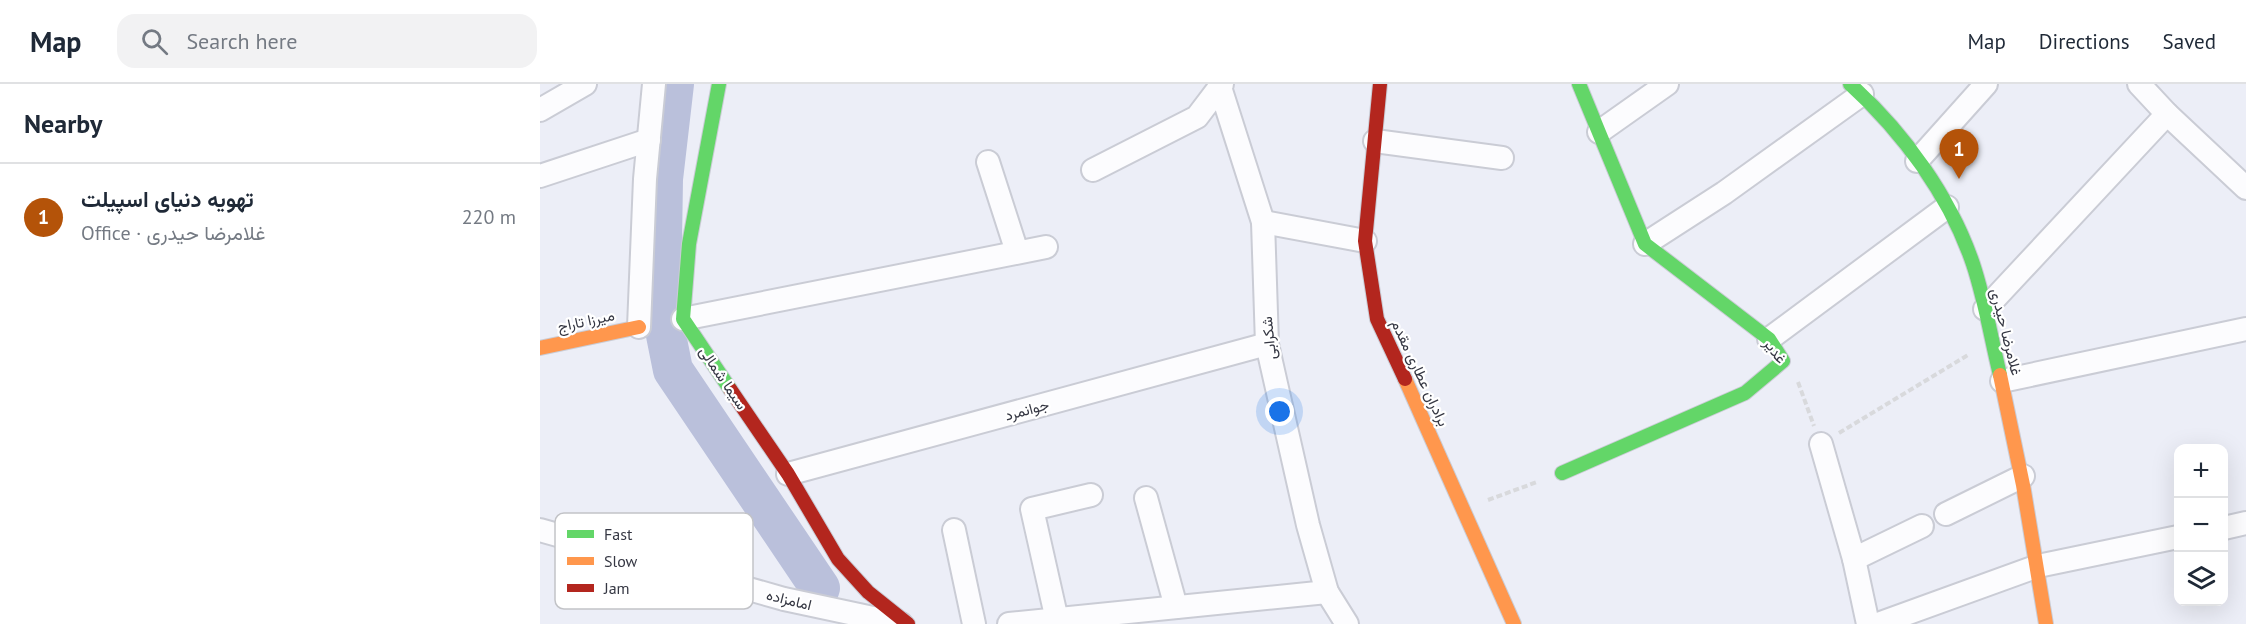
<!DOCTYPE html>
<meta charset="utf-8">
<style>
:root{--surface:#fff;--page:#f2f2f3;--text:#1f2937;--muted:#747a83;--line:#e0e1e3;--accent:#b45309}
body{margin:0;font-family:"PT Sans",Vazirmatn,sans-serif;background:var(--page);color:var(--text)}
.controls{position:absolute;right:18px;bottom:18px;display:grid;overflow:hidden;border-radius:12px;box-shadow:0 6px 24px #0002}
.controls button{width:54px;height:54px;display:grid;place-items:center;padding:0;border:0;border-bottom:2px solid var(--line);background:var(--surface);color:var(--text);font:30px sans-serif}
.you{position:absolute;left:740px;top:328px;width:21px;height:21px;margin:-15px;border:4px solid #fff;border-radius:50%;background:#1a73e8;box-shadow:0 0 0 9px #1a73e833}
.badge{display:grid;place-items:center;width:39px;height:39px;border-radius:50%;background:var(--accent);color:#fff;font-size:20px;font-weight:700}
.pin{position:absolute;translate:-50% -50px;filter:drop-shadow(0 2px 3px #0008)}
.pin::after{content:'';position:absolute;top:32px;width:21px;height:18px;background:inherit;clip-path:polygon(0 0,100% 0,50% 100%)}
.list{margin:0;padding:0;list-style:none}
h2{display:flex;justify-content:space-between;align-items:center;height:78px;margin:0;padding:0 24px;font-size:26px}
h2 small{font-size:20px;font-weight:400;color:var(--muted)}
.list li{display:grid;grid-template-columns:39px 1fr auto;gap:18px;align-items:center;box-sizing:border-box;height:108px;padding:0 24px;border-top:2px solid var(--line)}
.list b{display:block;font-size:22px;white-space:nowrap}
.list p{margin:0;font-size:20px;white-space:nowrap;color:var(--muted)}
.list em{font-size:20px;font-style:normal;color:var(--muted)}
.icon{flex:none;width:33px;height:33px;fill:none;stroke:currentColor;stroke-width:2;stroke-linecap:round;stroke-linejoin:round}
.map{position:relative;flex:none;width:1706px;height:540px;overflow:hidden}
header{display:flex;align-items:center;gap:36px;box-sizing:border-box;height:84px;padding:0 30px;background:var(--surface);border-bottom:2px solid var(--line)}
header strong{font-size:28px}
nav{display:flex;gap:33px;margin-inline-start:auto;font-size:21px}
.search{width:420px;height:54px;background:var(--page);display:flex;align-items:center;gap:15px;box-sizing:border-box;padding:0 21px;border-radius:18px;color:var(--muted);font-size:22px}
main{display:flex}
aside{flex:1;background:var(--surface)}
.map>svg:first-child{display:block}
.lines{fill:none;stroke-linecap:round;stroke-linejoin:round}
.river{stroke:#bac0db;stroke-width:40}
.street-casing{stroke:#caccd5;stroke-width:26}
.fast-casing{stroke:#caccd5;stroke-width:16}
.slow-casing{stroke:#caccd5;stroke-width:16}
.jam-casing{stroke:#caccd5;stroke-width:16}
.path{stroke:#d8d9dc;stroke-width:4;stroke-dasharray:6 3;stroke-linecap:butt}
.street{stroke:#fcfcfe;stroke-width:22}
.fast{stroke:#63d668;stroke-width:14}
.slow{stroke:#ff974d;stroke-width:14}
.jam{stroke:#b3261e;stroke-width:14}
.labels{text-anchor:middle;stroke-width:4.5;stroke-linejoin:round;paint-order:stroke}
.street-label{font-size:15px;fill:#353743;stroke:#fff}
.key{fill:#fff;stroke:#c2c3c7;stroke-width:1.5}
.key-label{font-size:16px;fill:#353743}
</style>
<header>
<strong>Map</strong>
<div class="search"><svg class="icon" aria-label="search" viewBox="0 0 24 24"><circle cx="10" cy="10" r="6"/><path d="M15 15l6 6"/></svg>Search here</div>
<nav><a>Map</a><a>Directions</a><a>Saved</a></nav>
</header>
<main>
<aside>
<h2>Nearby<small></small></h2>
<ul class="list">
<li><span class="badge">1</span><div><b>تهویه دنیای اسپیلت</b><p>Office · غلامرضا حیدری</p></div><em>220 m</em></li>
</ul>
</aside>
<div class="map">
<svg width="1706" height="540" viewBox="0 0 1706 540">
<rect width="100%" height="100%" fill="#eceef7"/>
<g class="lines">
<!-- river -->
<polyline class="river" points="134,0 123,95 122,158 124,241 133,286 280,504"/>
<!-- street casing -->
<g class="street-casing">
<g id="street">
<polyline points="679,0 723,138 727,260 768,441 787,508 807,540"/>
<polyline points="1599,0 1627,30 1706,104"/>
<polyline points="0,26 45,0"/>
<polyline points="1059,48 1127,0"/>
<polyline points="835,57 962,74"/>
<polyline points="1377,77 1446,0"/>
<polyline points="448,78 477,168"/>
<polyline points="553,86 657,33 682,0"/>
<polyline points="0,92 109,56"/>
<polyline points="723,138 825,157"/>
<polyline points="1105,160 1184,109 1322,10"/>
<polyline points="1445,225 1627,30"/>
<polyline points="143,235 506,163"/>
<polyline points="99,243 105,95 114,0"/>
<polyline points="1229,255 1407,123"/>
<polyline points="1462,297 1706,245"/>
<polyline points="1281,360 1314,475 1328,540"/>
<polyline points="248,390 727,260"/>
<polyline points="606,414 636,523"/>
<polyline points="1406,430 1483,392"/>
<polyline points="1684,444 1706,439"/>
<polyline points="0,446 244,515 361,540"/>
<polyline points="414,446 434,540"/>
<polyline points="1314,475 1382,442"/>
<polyline points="517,536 492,425 551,411"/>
<polyline points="469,540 787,508"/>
<polyline points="1338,540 1498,482 1638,453"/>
</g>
</g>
<!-- fast casing -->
<g class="fast-casing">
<g id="fast">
<polyline points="179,0 149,160 143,235 190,305"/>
<path d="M1310 0C1363 48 1410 112 1433 180 1445 216 1451 254 1460 291"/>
<polyline points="1022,389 1205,309 1243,277 1229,255 1105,160 1039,0"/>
</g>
</g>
<!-- slow casing -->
<g class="slow-casing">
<g id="slow">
<polyline points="0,264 99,243"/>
<polyline points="1460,291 1483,401 1506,540"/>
<polyline points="865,295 974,540"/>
</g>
</g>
<!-- jam casing -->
<g class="jam-casing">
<g id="jam">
<polyline points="840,0 825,157 837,235 865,295"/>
<polyline points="190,305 248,390 298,475 328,508 368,540"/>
</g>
</g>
<!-- path -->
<g class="path">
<polyline points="1258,298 1274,342"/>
<polyline points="1299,349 1428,271"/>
<polyline points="948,416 997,398"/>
</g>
<!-- street -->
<use href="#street" class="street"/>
<!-- fast -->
<use href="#fast" class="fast"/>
<!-- slow -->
<use href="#slow" class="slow"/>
<!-- jam -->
<use href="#jam" class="jam"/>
</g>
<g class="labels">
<!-- street labels -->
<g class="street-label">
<text transform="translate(46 237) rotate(-12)" y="5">میرزا تاراج</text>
<text transform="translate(1466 248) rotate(76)" y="5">غلامرضا حیدری</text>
<text transform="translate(729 254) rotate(-96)" y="5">شکرابی</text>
<text transform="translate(1235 267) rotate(52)" y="5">غدیر</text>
<text transform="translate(880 289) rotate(65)" y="5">برادران عطاری مقدم</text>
<text transform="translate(183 294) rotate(56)" y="5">سیما شمالی</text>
<text transform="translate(487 326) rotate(-15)" y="5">جوانمرد</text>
<text transform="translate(249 516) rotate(14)" y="5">امامزاده</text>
</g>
</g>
<!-- legend -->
<rect x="15" y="429" width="198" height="96" rx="9" class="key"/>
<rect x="27" y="446" width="27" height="8" fill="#63d668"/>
<rect x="27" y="473" width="27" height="8" fill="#ff974d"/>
<rect x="27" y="500" width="27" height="8" fill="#b3261e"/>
<g class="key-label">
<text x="64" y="456">Fast</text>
<text x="64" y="483">Slow</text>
<text x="64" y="510">Jam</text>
</g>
</svg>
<div class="controls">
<button>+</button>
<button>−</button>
<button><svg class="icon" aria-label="layers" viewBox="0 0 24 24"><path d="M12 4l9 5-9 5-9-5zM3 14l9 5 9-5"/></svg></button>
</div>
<div class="you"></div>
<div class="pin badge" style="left:1419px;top:95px">1</div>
</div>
</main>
